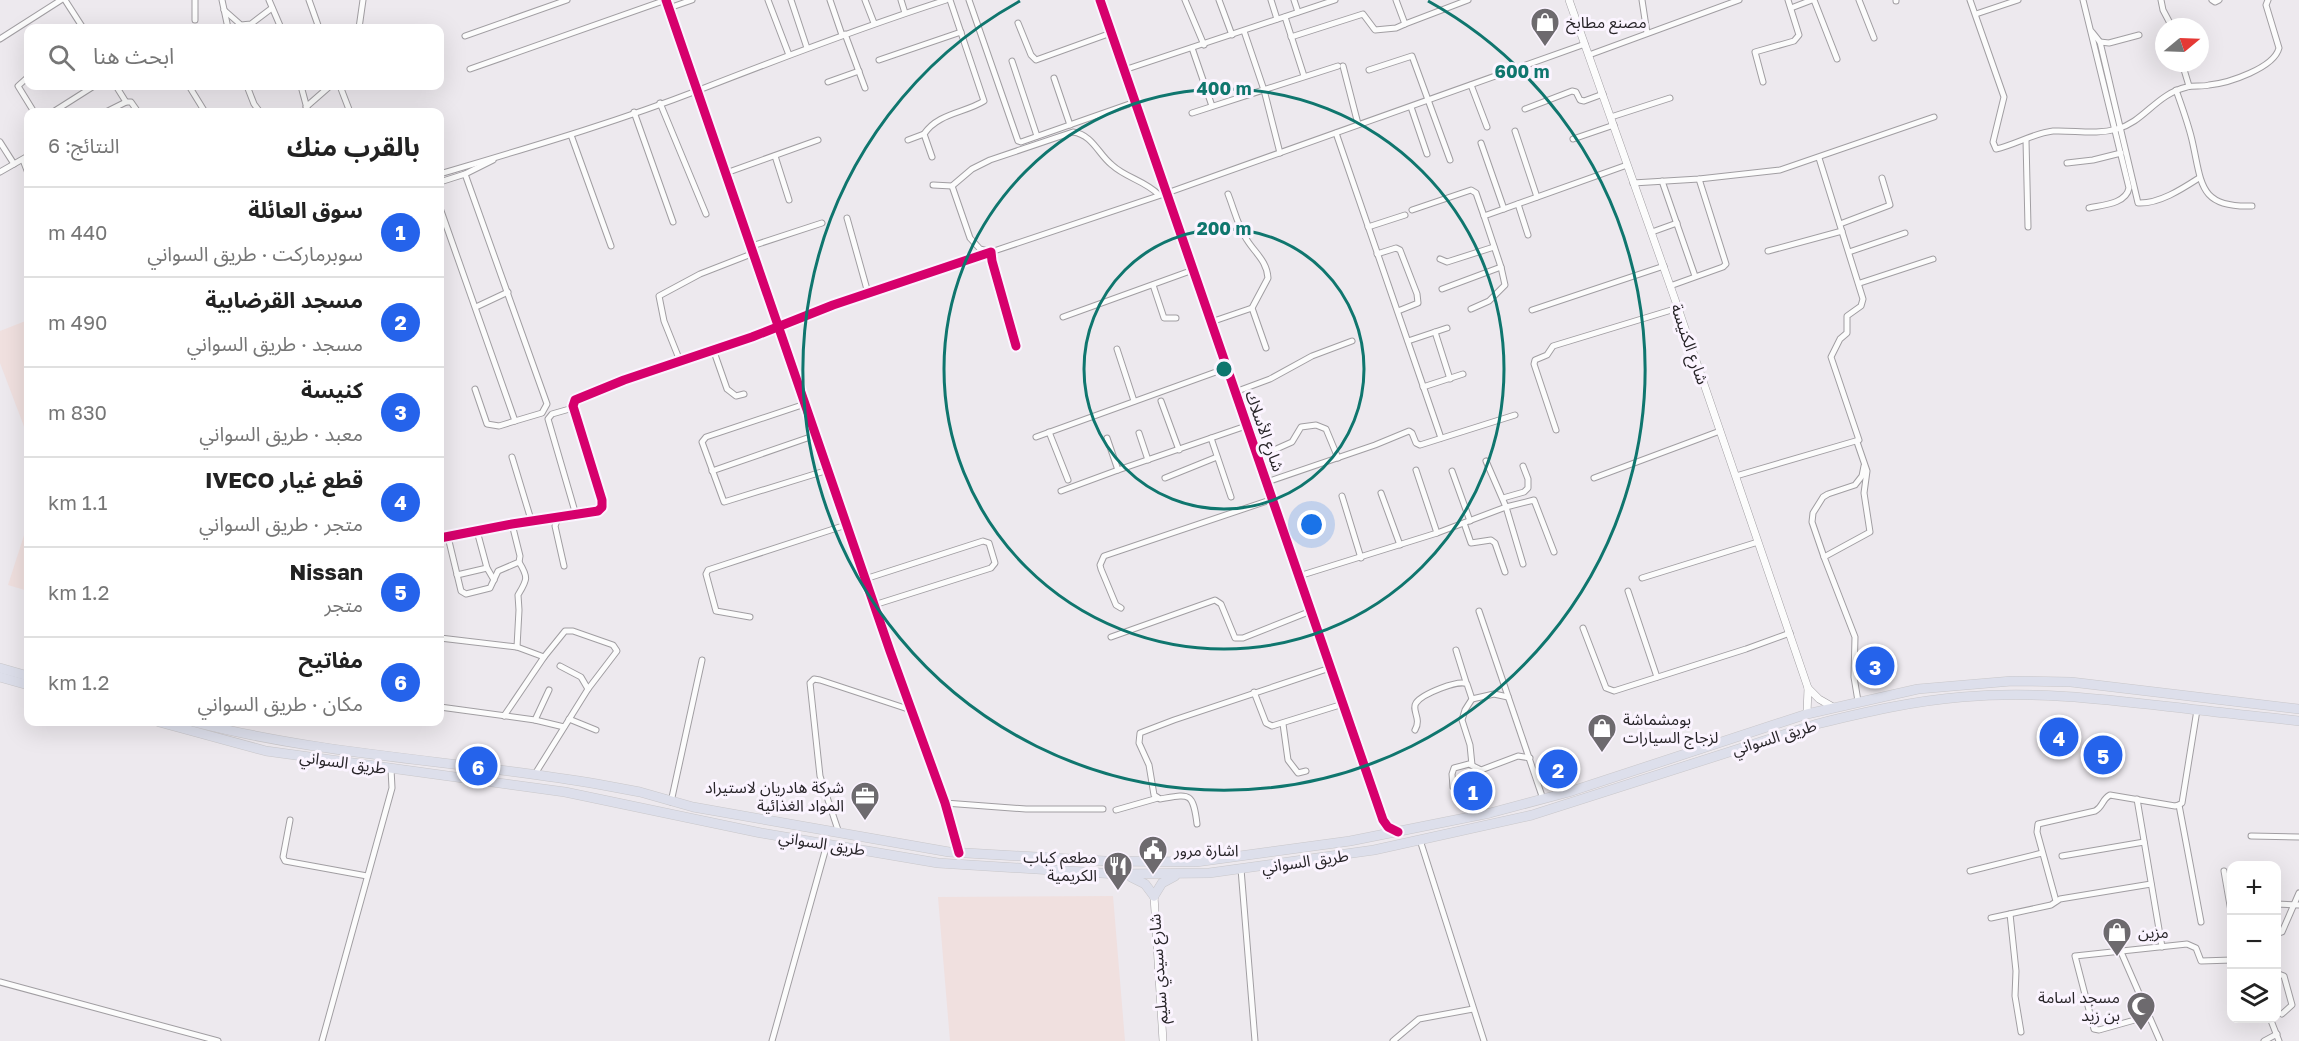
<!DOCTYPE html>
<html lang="ar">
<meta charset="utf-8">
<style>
:root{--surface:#fff;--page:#f6f6f6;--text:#222;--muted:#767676;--line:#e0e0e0;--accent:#2563eb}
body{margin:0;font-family:"Golos Text","Noto Sans Arabic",sans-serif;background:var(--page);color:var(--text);direction:rtl}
.controls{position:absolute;right:18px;bottom:18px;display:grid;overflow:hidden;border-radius:12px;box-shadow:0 6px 24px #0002}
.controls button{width:54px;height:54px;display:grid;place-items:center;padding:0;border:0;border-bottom:2px solid var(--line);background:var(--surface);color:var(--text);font:30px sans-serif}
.compass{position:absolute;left:2155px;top:18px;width:54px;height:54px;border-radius:50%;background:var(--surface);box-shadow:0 6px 24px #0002;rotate:71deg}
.you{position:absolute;left:1312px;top:525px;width:21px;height:21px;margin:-15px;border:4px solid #fff;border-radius:50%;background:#1a73e8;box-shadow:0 0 0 9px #1a73e833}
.badge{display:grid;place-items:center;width:39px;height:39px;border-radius:50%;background:var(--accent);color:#fff;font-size:20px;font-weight:700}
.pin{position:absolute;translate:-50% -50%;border:3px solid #fff;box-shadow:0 2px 6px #0006}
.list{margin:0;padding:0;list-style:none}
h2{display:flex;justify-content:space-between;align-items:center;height:78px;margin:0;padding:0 24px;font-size:26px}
h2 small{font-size:20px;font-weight:400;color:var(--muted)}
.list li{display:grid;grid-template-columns:39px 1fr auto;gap:18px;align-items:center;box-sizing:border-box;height:90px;padding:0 24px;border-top:2px solid var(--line)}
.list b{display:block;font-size:22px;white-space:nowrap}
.list p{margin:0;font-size:20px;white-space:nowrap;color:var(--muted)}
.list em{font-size:20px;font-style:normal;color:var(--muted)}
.icon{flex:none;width:33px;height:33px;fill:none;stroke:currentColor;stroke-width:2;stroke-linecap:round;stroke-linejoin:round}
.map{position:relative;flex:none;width:2299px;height:1041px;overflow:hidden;direction:ltr}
.search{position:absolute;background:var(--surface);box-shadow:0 6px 24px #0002;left:24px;top:24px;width:420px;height:66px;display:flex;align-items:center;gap:15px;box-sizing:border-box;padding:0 21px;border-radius:12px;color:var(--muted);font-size:22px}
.panel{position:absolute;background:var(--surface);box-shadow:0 6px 24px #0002;left:24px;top:108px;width:420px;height:618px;border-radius:12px;direction:rtl}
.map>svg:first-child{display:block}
.industrial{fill:#f0e0df}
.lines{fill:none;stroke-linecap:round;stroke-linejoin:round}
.street-casing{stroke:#a19ea2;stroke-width:7}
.secondary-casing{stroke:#a19ea2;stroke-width:8}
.highway-casing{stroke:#c9c7ca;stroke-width:10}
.street{stroke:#fcfcfc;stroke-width:5}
.secondary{stroke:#fcfcfc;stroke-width:7}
.highway{stroke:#dddfeb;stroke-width:9}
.cycleway-casing{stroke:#fbf4ff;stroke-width:13}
.cycleway{stroke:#d6006c;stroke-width:9}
.ring{fill:none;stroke:#0f766e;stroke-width:3}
.labels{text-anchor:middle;stroke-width:6;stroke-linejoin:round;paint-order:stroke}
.poi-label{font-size:16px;fill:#282529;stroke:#fbf4ff;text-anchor:start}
.street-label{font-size:16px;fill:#282529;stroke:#fbf4ff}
.centre{fill:#0f766e;stroke:#fbf4ff;stroke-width:3}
.ring-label{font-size:18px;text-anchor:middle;font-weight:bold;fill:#0f766e;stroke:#fbf4ff;stroke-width:6;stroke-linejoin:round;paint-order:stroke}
</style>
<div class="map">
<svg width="2299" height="1041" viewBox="0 0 2299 1041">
<rect width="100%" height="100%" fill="#ede9ee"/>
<!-- industrial -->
<g class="industrial">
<polygon points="28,320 28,437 0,363 0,331"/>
<polygon points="28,523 28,591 8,585"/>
<polygon points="1113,896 1125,1041 950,1041 938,897"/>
</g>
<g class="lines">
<!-- street casing -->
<g class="street-casing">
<g id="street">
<polyline points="65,0 83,28"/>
<polyline points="195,0 195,20"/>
<polyline points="222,0 228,28"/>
<polyline points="269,0 281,28"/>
<polyline points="309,0 319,28"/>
<polyline points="666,0 890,651 945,803 959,853"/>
<polyline points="768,0 789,55"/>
<polyline points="791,0 807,48"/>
<polyline points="830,0 842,35"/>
<polyline points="865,0 874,23"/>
<polyline points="901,0 905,13"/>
<polyline points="969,0 1018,141 1021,142 1135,102"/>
<polyline points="1185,0 1204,45"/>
<polyline points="1219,0 1232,35"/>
<polyline points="1271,0 1277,19"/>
<polyline points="1294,0 1298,12"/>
<polyline points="1642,0 1647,33"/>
<polyline points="1814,0 1837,59"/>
<polyline points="1859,0 1874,38"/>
<polyline points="1896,0 1896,1"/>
<path d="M1970 0 2004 97 1993 142 1996 149C2015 145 2034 133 2053 131 2074 130 2096 135 2117 129 2144 122 2156 94 2187 87 2194 85 2202 87 2209 85 2229 83 2274 68 2279 48L2266 5 2268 0"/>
<path d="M2083 0 2129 188C2126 204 2102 205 2089 208"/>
<polyline points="2161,0 2163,10 2172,27"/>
<polyline points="2212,0 2215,2 2219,0"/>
<polyline points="669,8 692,0"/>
<polyline points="1791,8 1812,0"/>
<polyline points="224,10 241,25 251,24 272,8"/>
<polyline points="1976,14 2018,0"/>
<polyline points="1285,17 1304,76"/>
<polyline points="1018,23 1031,55 1036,60 1111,33"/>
<polyline points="1405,24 1468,0"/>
<polyline points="359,28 363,0"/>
<polyline points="1244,31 1264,90 1280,153"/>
<path d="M2092 32 2100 42 2138 203C2159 204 2182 189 2199 178"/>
<polyline points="845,34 865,88"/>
<polyline points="465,36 567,0"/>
<polyline points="1291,37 1363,14 1375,30 1396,28 1405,24 1396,0"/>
<polyline points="0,39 61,0"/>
<polyline points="2100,42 2109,43 2139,35"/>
<polyline points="1192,48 1212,106"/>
<polyline points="1589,55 1739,0"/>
<polyline points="879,60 961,32"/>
<polyline points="1012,61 1037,136"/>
<polyline points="2182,63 2189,86"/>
<polyline points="1343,66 1358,124"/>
<polyline points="470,69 666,0"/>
<polyline points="1124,70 1335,0"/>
<polyline points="1369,70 1412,56 1450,160"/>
<polyline points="28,77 18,86 34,112"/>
<polyline points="1054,78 1070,125"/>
<polyline points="828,82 859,71"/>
<polyline points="1763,82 1755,52 1794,41 1799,35 1788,0"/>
<polyline points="1471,85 1487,127"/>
<polyline points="189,86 205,112"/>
<polyline points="247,86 254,104 260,112"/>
<polyline points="301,86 308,112"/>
<polyline points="340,86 350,112"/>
<path d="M2176 90C2182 107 2188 123 2192 140 2202 183 2198 208 2252 206"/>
<polyline points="126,102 131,102 138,112"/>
<polyline points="660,103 706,214"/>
<polyline points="306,107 330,86"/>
<polyline points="1411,107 1427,154"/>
<polyline points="1525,109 1572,91 1576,92 1580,100 1584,101 1603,94"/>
<polyline points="53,112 94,86"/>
<polyline points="106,112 126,102 116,86"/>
<polyline points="634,112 673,222"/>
<polyline points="1192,113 1338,66"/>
<polyline points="1611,117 1670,98"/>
<polyline points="1515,131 1537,197"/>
<polyline points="1336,133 1441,438"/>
<polyline points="571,135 611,246"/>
<polyline points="1573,139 1614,125"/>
<polyline points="908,140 924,134"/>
<polyline points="2026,140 2028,227"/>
<polyline points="0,142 14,164"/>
<polyline points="1481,143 1504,209"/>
<polyline points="775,156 789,200"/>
<path d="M932 157 924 134C938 113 965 113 984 101L950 0"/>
<polyline points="23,160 28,173"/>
<polyline points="2067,163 2093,160 2121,153"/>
<polyline points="0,172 28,156"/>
<polyline points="726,173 818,140"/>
<path d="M440 174C527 148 614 123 699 90 781 58 862 27 946 0"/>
<polyline points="1662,181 1695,276"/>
<polyline points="440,182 465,174 493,160"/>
<polyline points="1633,183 1699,179 1780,170 1934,117"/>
<path d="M933 185 952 186 972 169 990 160 1073 132C1093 135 1098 154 1112 165 1126 178 1146 181 1159 195"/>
<polyline points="952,186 970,238 980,249 991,252 1167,193 1585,44"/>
<path d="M1228 194C1234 209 1238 227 1247 240 1255 253 1267 261 1268 278L1252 308 1266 348"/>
<polyline points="1518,204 1528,235"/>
<polyline points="440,208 515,421 542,413 547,404 465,174"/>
<polyline points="1412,210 1471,190 1476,193 1484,216 1627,165"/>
<polyline points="847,218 868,293"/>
<polyline points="1840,224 1890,205 1882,178"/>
<polyline points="1368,227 1405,215"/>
<polyline points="1652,232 1677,223"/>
<polyline points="752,246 822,223"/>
<polyline points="1768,251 1842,231"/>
<polyline points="1849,252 1905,233"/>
<polyline points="1377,254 1396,248 1400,250 1417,294 1418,303 1398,311"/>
<polyline points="1440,259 1447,262 1494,247"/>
<polyline points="1860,283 1933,259"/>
<polyline points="1153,285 1164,318 1176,318"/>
<polyline points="1670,286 1723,267 1726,264 1699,179"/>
<polyline points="1442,289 1501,267"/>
<polyline points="476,307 508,292"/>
<polyline points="1471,309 1489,301 1505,285 1501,267 1484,216"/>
<polyline points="1532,310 1664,266"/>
<polyline points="1063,317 1193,270"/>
<polyline points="1211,322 1252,308"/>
<polyline points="1435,332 1450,379"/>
<polyline points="1408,341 1447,328"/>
<polyline points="713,349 727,389 736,396 744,394"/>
<polyline points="1117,349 1134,401"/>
<polyline points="680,361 664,321 659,296 700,274 754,253"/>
<polyline points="1423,387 1463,374"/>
<polyline points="475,389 487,424 499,426 515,421"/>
<polyline points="1235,392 1270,379 1312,356 1352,341"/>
<polyline points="1161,401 1179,450"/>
<polyline points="805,404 706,437 702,442 724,502 828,470"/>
<polyline points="573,408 552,414 548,419 576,515"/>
<polyline points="1556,430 1534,364 1535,360 1547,355 1553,346 1678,308"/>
<polyline points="1049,432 1068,480"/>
<polyline points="1139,433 1148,460"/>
<polyline points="1036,437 1227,368"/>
<polyline points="1107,438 1118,470"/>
<polyline points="1211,438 1231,497"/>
<polyline points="1857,442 1867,471 1864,493 1870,532 1824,557 1855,637 1854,677 1858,701"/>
<polyline points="1274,450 1292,442 1301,427 1316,425 1326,429 1338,458"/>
<polyline points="512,457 532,523"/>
<polyline points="1416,470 1437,533"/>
<polyline points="712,471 816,435"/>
<polyline points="1452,471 1470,521"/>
<polyline points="1736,476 1859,440 1831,357 1840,339 1847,333 1847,316 1861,306 1863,299 1819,158"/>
<polyline points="1165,478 1217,457"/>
<polyline points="1594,478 1720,431"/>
<polyline points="1267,482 1375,445 1409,431 1412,433 1416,443 1420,445 1515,415"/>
<polyline points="1061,491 1118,470 1246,426"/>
<polyline points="1381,493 1400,545"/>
<polyline points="1342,496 1361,558"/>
<polyline points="1503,498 1524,492 1528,488 1528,479 1523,466"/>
<polyline points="558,518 555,526 564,566"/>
<polyline points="1464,523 1471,543 1491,540 1495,543 1505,572"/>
<polyline points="477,531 487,568 494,580"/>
<polyline points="448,537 461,591 466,594 490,588 498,571 519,562 520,556 512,524"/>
<polyline points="440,538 512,524 598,511 602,507 602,500 573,406 575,400 624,380 752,337 833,305 991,252 992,261 1016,346"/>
<polyline points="1824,557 1812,522 1813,513 1823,497 1828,494 1855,485 1862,476 1864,466"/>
<polyline points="1523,564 1506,507 1534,500 1554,552"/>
<polyline points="457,575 487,568"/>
<polyline points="1299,576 1437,533 1506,507 1486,461"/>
<polyline points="1642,578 1758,542"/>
<polyline points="865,579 983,541 989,543 995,563 991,568 874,605"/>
<polyline points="1628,591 1657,677"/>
<polyline points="1121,608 1116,605 1101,569 1100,565 1104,556 1273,499"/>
<polyline points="1479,611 1543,799"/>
<polyline points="750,617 716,611 706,574 708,570 846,525"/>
<polyline points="1583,628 1606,688 1614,691 1746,649 1790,633"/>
<polyline points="1111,637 1215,600 1221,604 1235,638 1243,638 1311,611"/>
<polyline points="440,638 517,647 544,657 504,716"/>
<path d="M517 647 519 610 518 595C527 580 529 578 519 562"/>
<polyline points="1456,650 1466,682"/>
<polyline points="544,657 565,631 573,631 613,645 617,651 588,689"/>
<polyline points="1254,692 1266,723 1272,726 1343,704"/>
<polyline points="440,707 535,720 564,727"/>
<polyline points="2197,710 2182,803 2179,805 2201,922"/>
<polyline points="569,719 596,730"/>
<polyline points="535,720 549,690"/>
<polyline points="1283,724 1288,760 1298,773 1306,771"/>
<path d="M1415 730C1422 719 1411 710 1416 703 1422 694 1459 679 1467 684L1472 699 1494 694 1508 697"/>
<polyline points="1472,765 1470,745 1462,720 1465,710 1472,699"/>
<polyline points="535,774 588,689 581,677 560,666"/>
<polyline points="1453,787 1452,774 1454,768 1469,764 1481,770 1518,756 1530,758"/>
<polyline points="2137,799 2162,947"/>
<polyline points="671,802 702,660"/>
<polyline points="945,803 1026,809 1103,809"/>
<polyline points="1116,810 1158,798"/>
<polyline points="290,820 283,857 285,861 367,876"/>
<path d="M1197 824C1193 791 1189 794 1160 799L1154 795 1149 765 1139 743 1140 733 1174 720 1330 668"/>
<polyline points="839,833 820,776 810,683 814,679 820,680 911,710"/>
<polyline points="2251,836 2299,837"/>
<polyline points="1420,840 1484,1041"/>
<polyline points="2062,856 2144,842"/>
<polyline points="1241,869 1255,1041"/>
<polyline points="1970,871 2042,853"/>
<polyline points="2224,871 2232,917"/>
<path d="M2056 901 2037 832 2038 824 2095 811C2103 807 2102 799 2110 795L2175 806 2179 805"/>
<polyline points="2276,904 2299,905"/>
<polyline points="2010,914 2016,971 2015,996 2021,1032"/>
<polyline points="1991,918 2051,905 2060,899 2151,884"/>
<polyline points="2276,934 2282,932 2299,893"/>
<polyline points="2121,952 2160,1041"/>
<polyline points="2276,973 2284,976 2292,1005 2282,1014"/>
<polyline points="0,982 218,1041"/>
<polyline points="2149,1016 2099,1030 2094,1029 2075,956 2187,944 2196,948 2201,961 2232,960"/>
<polyline points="2270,1018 2279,1041"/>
<polyline points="322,1041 392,788 391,769"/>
<polyline points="772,1041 827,844"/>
<polyline points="1393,1041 1419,1019 1473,1009"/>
<polyline points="2264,1041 2277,1034"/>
</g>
</g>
<!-- secondary casing -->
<g class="secondary-casing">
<g id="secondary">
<polyline points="1100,0 1383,820 1397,831"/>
<polyline points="1569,0 1678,308 1808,688 1807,714"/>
<polyline points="1808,688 1819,699 1833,707"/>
<polyline points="1154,896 1163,1041"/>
</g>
</g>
<!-- highway casing -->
<g class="highway-casing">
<g id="highway">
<polyline points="0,668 28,676"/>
<polyline points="0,677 28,685"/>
<path d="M159 722 266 751 565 792 761 833 938 863 1117 874 1209 873 1374 850 1532 815 1817 724C1865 712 1913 701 1962 697 2044 690 2118 701 2199 710 2232 714 2266 717 2299 721"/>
<path d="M194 722C326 756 463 761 597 784L640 792 693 807 949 852 1105 861 1196 862 1350 841 1490 813 1569 792 1807 714 1918 689 2012 681 2071 682 2299 709"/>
<polyline points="1131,877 1145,884 1154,896"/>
<polyline points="1154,896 1162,883 1175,876"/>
</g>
</g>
<!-- street -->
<use href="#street" class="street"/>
<!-- secondary -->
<use href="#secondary" class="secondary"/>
<!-- highway -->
<use href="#highway" class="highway"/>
<!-- cycleway casing -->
<g class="cycleway-casing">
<g id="cycleway">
<polyline points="666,0 890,651 945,803 959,853"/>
<polyline points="1100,0 1383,820 1388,827 1398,832"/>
<polyline points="440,538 512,524 598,511 602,507 602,500 573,406 575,400 624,380 752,337 833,305 991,252 992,261 1016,346"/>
</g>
</g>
<!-- cycleway -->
<use href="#cycleway" class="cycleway"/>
</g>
<!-- distance rings -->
<g class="ring">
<circle cx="1224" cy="369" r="140"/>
<circle cx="1224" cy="369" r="280"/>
<path d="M1428 1A421 421 0 1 1 1020 1"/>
</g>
<!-- icons -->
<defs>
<g id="shop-pin" transform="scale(1.5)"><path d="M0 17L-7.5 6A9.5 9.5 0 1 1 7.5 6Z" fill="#6d6a6e" stroke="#fbf4ff"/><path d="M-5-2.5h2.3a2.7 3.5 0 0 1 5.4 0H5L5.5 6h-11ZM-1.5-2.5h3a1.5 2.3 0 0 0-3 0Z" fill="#fff"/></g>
<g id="office-pin" transform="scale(1.5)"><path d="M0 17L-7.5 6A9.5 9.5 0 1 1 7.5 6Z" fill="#6d6a6e" stroke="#fbf4ff"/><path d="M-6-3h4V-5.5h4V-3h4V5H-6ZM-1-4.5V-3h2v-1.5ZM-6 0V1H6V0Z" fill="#fff"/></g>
<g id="civic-pin" transform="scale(1.5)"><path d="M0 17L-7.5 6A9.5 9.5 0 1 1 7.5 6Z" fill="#6d6a6e" stroke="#fbf4ff"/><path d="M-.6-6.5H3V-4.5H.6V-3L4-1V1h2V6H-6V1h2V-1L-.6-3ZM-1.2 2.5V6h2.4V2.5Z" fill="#fff"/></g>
<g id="restaurant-pin" transform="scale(1.5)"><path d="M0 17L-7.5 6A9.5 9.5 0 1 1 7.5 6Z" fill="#6d6a6e" stroke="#fbf4ff"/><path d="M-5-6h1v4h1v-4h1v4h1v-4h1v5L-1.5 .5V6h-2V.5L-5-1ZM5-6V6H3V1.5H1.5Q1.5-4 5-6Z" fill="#fff"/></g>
<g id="mosque-pin" transform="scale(1.5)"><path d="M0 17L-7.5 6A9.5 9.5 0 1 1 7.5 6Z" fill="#6d6a6e" stroke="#fbf4ff"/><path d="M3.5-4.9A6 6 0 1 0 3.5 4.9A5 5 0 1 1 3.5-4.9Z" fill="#fff"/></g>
</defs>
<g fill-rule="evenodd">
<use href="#shop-pin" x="1545" y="22"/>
<use href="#shop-pin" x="1602" y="728"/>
<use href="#office-pin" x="865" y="796"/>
<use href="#civic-pin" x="1153" y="850"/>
<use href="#restaurant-pin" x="1118" y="866"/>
<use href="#shop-pin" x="2117" y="932"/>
<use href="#mosque-pin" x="2141" y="1006"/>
</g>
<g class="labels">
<!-- poi labels -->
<g class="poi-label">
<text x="1566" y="28">مصنع مطابخ</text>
<text x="1623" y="725">بومشماشة<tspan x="1623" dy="18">لزجاج السيارات</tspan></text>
<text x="844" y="793" text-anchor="end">شركة هادريان لاستيراد<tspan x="844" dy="18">المواد الغذائية</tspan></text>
<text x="1174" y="856">اشارة مرور</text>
<text x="1097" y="863" text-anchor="end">مطعم كباب<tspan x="1097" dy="18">الكريمية</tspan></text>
<text x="2138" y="938">مزين</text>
<text x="2120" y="1003" text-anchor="end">مسجد اسامة<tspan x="2120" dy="18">بن زيد</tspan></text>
</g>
<!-- street labels -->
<g class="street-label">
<text transform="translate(1690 344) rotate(71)" y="6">شارع الكنيسة</text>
<text transform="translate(1265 431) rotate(70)" y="6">شارع الأسلاك</text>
<text transform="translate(1774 737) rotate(-17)" y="6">طريق السواني</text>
<text transform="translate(343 762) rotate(8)" y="6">طريق السواني</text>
<text transform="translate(822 843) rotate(9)" y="6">طريق السواني</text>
<text transform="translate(1305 861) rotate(-8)" y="6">طريق السواني</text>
<text transform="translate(1158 969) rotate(-94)" y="6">شارع سيدي سليم</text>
</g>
</g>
<circle cx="1224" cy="369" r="9" class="centre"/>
<g class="ring-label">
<text x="1522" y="78">600 m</text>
<text x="1224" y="95">400 m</text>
<text x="1224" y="235">200 m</text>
</g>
</svg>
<div class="controls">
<button>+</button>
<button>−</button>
<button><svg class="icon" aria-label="layers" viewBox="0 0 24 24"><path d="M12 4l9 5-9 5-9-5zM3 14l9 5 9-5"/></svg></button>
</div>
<svg class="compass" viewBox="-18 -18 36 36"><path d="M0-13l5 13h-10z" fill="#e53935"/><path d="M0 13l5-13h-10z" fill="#767676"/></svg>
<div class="you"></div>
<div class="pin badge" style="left:1473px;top:791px">1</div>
<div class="pin badge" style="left:1558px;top:769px">2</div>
<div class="pin badge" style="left:1875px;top:666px">3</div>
<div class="pin badge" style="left:2059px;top:737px">4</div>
<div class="pin badge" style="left:2103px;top:755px">5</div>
<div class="pin badge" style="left:478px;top:766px">6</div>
<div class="search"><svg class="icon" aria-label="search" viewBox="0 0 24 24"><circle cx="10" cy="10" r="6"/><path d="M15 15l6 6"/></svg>ابحث هنا</div>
<section class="panel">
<h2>بالقرب منك<small>النتائج: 6</small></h2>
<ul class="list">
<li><span class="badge">1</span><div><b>سوق العائلة</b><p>سوبرماركت · طريق السواني</p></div><em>440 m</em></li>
<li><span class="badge">2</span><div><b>مسجد القرضابية</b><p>مسجد · طريق السواني</p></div><em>490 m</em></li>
<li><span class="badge">3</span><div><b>كنيسة</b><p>معبد · طريق السواني</p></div><em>830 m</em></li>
<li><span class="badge">4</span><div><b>قطع غيار IVECO</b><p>متجر · طريق السواني</p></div><em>1.1 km</em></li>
<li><span class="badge">5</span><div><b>Nissan</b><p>متجر</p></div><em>1.2 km</em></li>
<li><span class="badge">6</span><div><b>مفاتيح</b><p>مكان · طريق السواني</p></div><em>1.2 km</em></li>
</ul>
</section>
</div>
